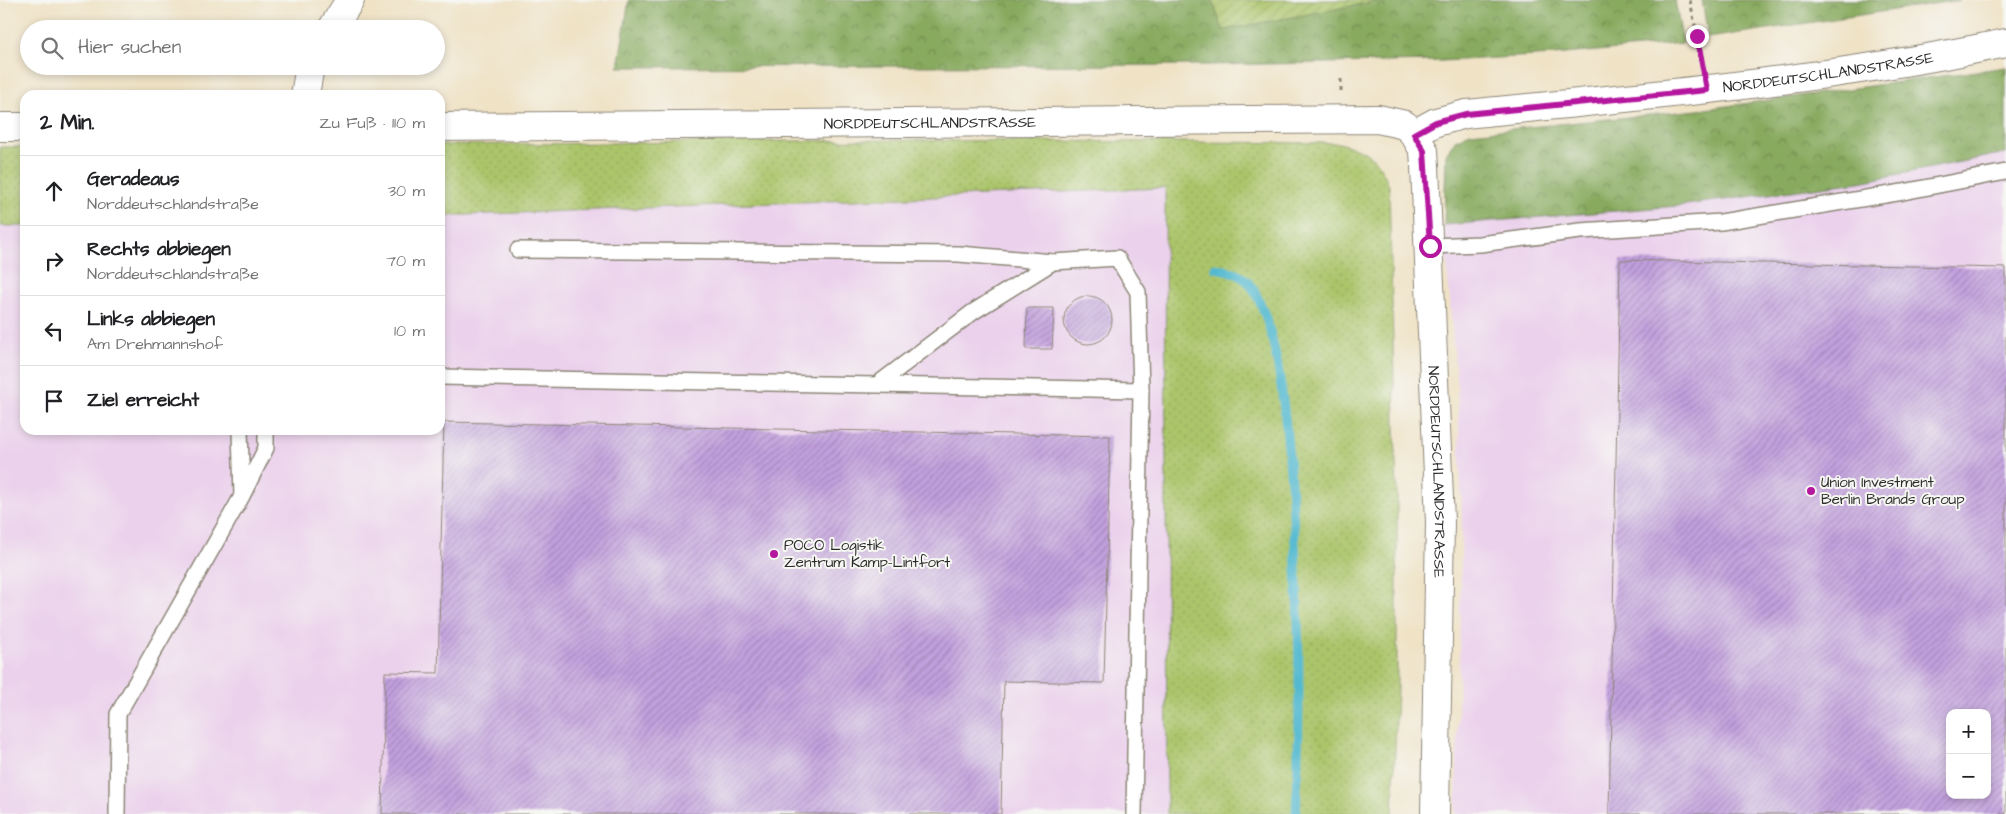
<!DOCTYPE html>
<html lang="de">
<meta charset="utf-8">
<style>
:root{--surface:#fff;--page:#f2f2f2;--text:#202124;--muted:#757577;--line:#e0e0e0}
body{margin:0;font-family:"Architects Daughter",sans-serif;background:var(--page);color:var(--text)}
.controls{position:absolute;right:15px;bottom:15px;display:grid;overflow:hidden;border-radius:10px;box-shadow:0 2px 8px #0003}
.controls button{width:45px;height:45px;display:grid;place-items:center;padding:0;border:0;border-bottom:1px solid var(--line);background:var(--surface);color:var(--text);font:25px sans-serif}
.stop{position:absolute;width:15px;height:15px;margin:-11px;border:4px solid #b5179e;border-radius:50%;background:#fff}
.stop.end{background:#b5179e;border-color:#fff;box-shadow:0 1px 5px #0008}
.list{margin:0;padding:0;list-style:none}
h2{display:flex;justify-content:space-between;align-items:center;height:65px;margin:0;padding:0 20px;font-size:21px}
h2 small{font-size:16px;font-weight:400;color:var(--muted)}
.list li{display:grid;grid-template-columns:32px 1fr auto;gap:15px;align-items:center;box-sizing:border-box;height:70px;padding:0 20px;border-top:1px solid var(--line)}
.list b{display:block;font-size:19px;white-space:nowrap}
.list p{margin:0;font-size:16px;white-space:nowrap;color:var(--muted)}
.list em{font-size:16px;font-style:normal;color:var(--muted)}
.icon{flex:none;width:28px;height:28px;fill:none;stroke:currentColor;stroke-width:2;stroke-linecap:round;stroke-linejoin:round}
.map{position:relative;flex:none;width:2006px;height:814px;overflow:hidden}
.search{position:absolute;background:var(--surface);box-shadow:0 2px 8px #0003;left:20px;top:20px;width:425px;height:55px;display:flex;align-items:center;gap:12px;box-sizing:border-box;padding:0 18px;border-radius:28px;color:var(--muted);font-size:19px}
.panel{position:absolute;background:var(--surface);box-shadow:0 2px 8px #0003;left:20px;top:90px;width:425px;height:345px;border-radius:15px}
.map>svg:first-child{display:block}
.built{fill:#ebd1ec;fill-rule:evenodd}
.grass{fill:url(#grass-dots);stroke:#6b784a}
.forest{fill:url(#forest-crowns);stroke:#5a6a44}
.garden{fill:url(#garden-furrows);stroke:#6b784a}
.lines{fill:none;stroke-linecap:round;stroke-linejoin:round}
.stream{stroke:#52b9d0;stroke-width:9}
.building{fill:url(#building-hatch);fill-rule:evenodd}
.service-casing{stroke:#8d8678;stroke-width:18}
.minor-casing{stroke:#8d8678;stroke-width:30}
.path{stroke:#8d8678;stroke-width:3;stroke-dasharray:4 4;stroke-linecap:butt}
.service{stroke:#fff;stroke-width:15}
.minor{stroke:#fff;stroke-width:28}
.route{stroke:#b5179e;stroke-width:6}
.poi-dot{fill:#b5179e;stroke:#f6f6f2;stroke-width:2}
.labels{text-anchor:middle;stroke-width:4;stroke-linejoin:round;paint-order:stroke}
.street-label{font-size:15px;fill:#2b2b2b;stroke:#f6f6f2}
.poi-label{font-size:15px;fill:#2b2b2b;stroke:#f6f6f2;text-anchor:start}
</style>
<div class="map">
<svg width="2006" height="814" viewBox="0 0 2006 814">
<defs>
<pattern id="grass-dots" width="8" height="8" patternUnits="userSpaceOnUse" patternTransform="scale(1.25)"><rect width="8" height="8" fill="#abc56a"/><path d="M2 2h.1M6 6h.1" fill="none" stroke="#93a95c" stroke-width="1.8" stroke-linecap="round"/></pattern>
<pattern id="forest-crowns" width="20" height="18" patternUnits="userSpaceOnUse" patternTransform="scale(1.25)"><rect width="20" height="18" fill="#88aa5e"/><path d="M2 6a3 3 0 1 1 6 0M12 15a3 3 0 1 1 6 0" fill="none" stroke="#6f8b4e"/></pattern>
<pattern id="garden-furrows" width="10" height="10" patternUnits="userSpaceOnUse" patternTransform="scale(1.25)"><rect width="10" height="10" fill="#abc56a"/><path d="M-1 1l2-2M0 10L10 0M9 11l2-2" fill="none" stroke="#93a95c"/></pattern>
<pattern id="building-hatch" width="6" height="6" patternUnits="userSpaceOnUse" patternTransform="scale(1.25)"><rect width="6" height="6" fill="#c2a0de"/><path d="M-1 1l2-2M0 6l6-6M5 7l2-2" fill="none" stroke="#9e83b4"/></pattern>
</defs>
<rect width="100%" height="100%" fill="#f6f6f2"/>
<filter id="ink" filterUnits="userSpaceOnUse"><feTurbulence type="fractalNoise" baseFrequency=".02" numOctaves="2"/><feDisplacementMap in="SourceGraphic" scale="10" xChannelSelector="R" yChannelSelector="G"/><feConvolveMatrix kernelMatrix="1 2 1 2 8 2 1 2 1" color-interpolation-filters="sRGB"/></filter>
<filter id="wash" filterUnits="userSpaceOnUse"><feTurbulence type="fractalNoise" baseFrequency=".0096" numOctaves="4" result="noise"/><feDisplacementMap in="SourceGraphic" scale="20" xChannelSelector="R" yChannelSelector="G"/><feGaussianBlur stdDeviation="1.12" result="paint"/><feColorMatrix in="noise" values="0 0 0 0 0 0 0 0 0 0 0 0 0 0 0 0 0 1.4 0 .05"/><feComposite in="paint" operator="in"/></filter>
<g filter="url(#wash)">
<rect width="100%" height="100%" fill="#efe2c5"/>
<!-- built -->
<g class="built">
<path d="M2006 153V814H1456L1462 514 1458 401 1444 225 1678 206 1860 182ZM1950 713H1987V795H1950Z"/>
<polygon points="1165,188 1168,717 1166,814 0,814 0,226 25,226 25,430 440,430 440,216"/>
</g>
<!-- grass -->
<g class="grass">
<path d="M870 140 1339 143C1368 151 1377 156 1389 185L1397 500V687L1393 814H1167L1165 188 440 216V145Z"/>
<rect x="0" y="147" width="25" height="79"/>
</g>
<!-- forest -->
<g class="forest">
<polygon points="629,0 1212,0 1223,30 1383,0 1675,0 1683,43 1554,55 1442,61 1206,65 618,67"/>
<polygon points="1702,0 1960,0 1708,38"/>
<polygon points="2006,67 2006,153 1860,182 1678,206 1444,225 1446,155 1455,140 1470,133 1698,110"/>
</g>
<!-- garden -->
<polygon class="garden" points="1212,0 1383,0 1223,30"/>
<g class="lines">
<!-- stream -->
<path class="stream" d="M1215 268C1229 270 1243 274 1251 286 1276 322 1284 404 1288 447 1299 570 1302 692 1296 814"/>
</g>
<g id="blocks">
<!-- building -->
<g class="building">
<path d="M1620 260 2006 268V814H1609ZM1950 713H1987V795H1950Z"/>
<circle cx="1088" cy="320" r="24"/>
<polygon points="1027,308 1054,308 1052,349 1026,349"/>
<polygon points="444,422 1110,436 1104,683 1004,681 1001,814 382,814 385,672 438,673"/>
</g>
</g>
</g>
<g filter="url(#ink)">
<use href="#blocks" fill-opacity="0" stroke="#8d8678" stroke-width="1"/>
<g class="lines">
<!-- service casing -->
<g class="service-casing">
<g id="service">
<polyline points="1429,246 1480,244 1580,231 1721,222 1903,192 2006,172"/>
<polyline points="518,250 959,254 1053,262"/>
<polyline points="440,377 1141,390"/>
<polyline points="878,384 973,312 1053,262 1117,258 1138,292 1141,390 1134,814"/>
<polyline points="240,430 242,495"/>
<polyline points="117,814 118,714 242,496 266,448 266,430"/>
</g>
</g>
<!-- minor casing -->
<g class="minor-casing">
<g id="minor">
<polyline points="332,29 350,0"/>
<polyline points="305,95 310,66"/>
<polyline points="0,127 25,127"/>
<path id="s1" d="M440 127 1378 119 1405 125 1414 134 1436 122 1466 114C1647 96 1828 80 2006 43"/>
<path id="s2" d="M1414 134 1424 151 1425 166 1440 522 1435 814"/>
</g>
</g>
<!-- path -->
<g class="path">
<polyline points="1690,0 1702,61"/>
<polyline points="1341,91 1341,76"/>
</g>
<!-- service -->
<use href="#service" class="service"/>
<!-- minor -->
<use href="#minor" class="minor"/>
</g>
</g>
<g class="lines" filter="url(#ink)">
<!-- route -->
<polyline class="route" points="1430,246 1424,151 1414,134 1436,122 1466,114 1707,90 1697,36"/>
</g>
<!-- markers -->
<g class="poi-dot">
<circle cx="1811" cy="491" r="5"/>
<circle cx="774" cy="554" r="5"/>
</g>
<g class="labels">
<!-- street labels -->
<g class="street-label">
<text dy="5" stroke="none"><textPath href="#s1" startOffset="1399">NORDDEUTSCHLANDSTRASSE</textPath></text>
<text dy="5" stroke="none"><textPath href="#s1" startOffset="490">NORDDEUTSCHLANDSTRASSE</textPath></text>
<text dy="5" stroke="none"><textPath href="#s2" startOffset="341">NORDDEUTSCHLANDSTRASSE</textPath></text>
</g>
<!-- poi labels -->
<g class="poi-label">
<text x="1821" y="487">Union Investment<tspan x="1821" dy="17">Berlin Brands Group</tspan></text>
<text x="784" y="550">POCO Logistik<tspan x="784" dy="17">Zentrum Kamp-Lintfort</tspan></text>
</g>
</g>
</svg>
<div class="controls">
<button>+</button>
<button>−</button>
</div>
<div class="stop" style="left:1430px;top:246px"></div>
<div class="stop end" style="left:1697px;top:36px"></div>
<div class="search"><svg class="icon" aria-label="search" viewBox="0 0 24 24"><circle cx="10" cy="10" r="6"/><path d="M15 15l6 6"/></svg>Hier suchen</div>
<section class="panel">
<h2>2 Min.<small>Zu Fuß · 110 m</small></h2>
<ul class="list">
<li><svg class="icon" aria-label="ahead" viewBox="0 0 24 24"><path d="M12 20V5M6 11l6-6 6 6"/></svg><div><b>Geradeaus</b><p>Norddeutschlandstraße</p></div><em>30 m</em></li>
<li><svg class="icon" aria-label="right" viewBox="0 0 24 24"><path d="M7 20v-9h11M14 6l5 5-5 5"/></svg><div><b>Rechts abbiegen</b><p>Norddeutschlandstraße</p></div><em>70 m</em></li>
<li><svg class="icon" aria-label="left" viewBox="0 0 24 24"><path d="M17 20v-9H6M10 6l-5 5 5 5"/></svg><div><b>Links abbiegen</b><p>Am Drehmannshof</p></div><em>10 m</em></li>
<li><svg class="icon" aria-label="arrive" viewBox="0 0 24 24"><path d="M6 21V4h12l-3 4 3 4H6"/></svg><div><b>Ziel erreicht</b></div></li>
</ul>
</section>
</div>
